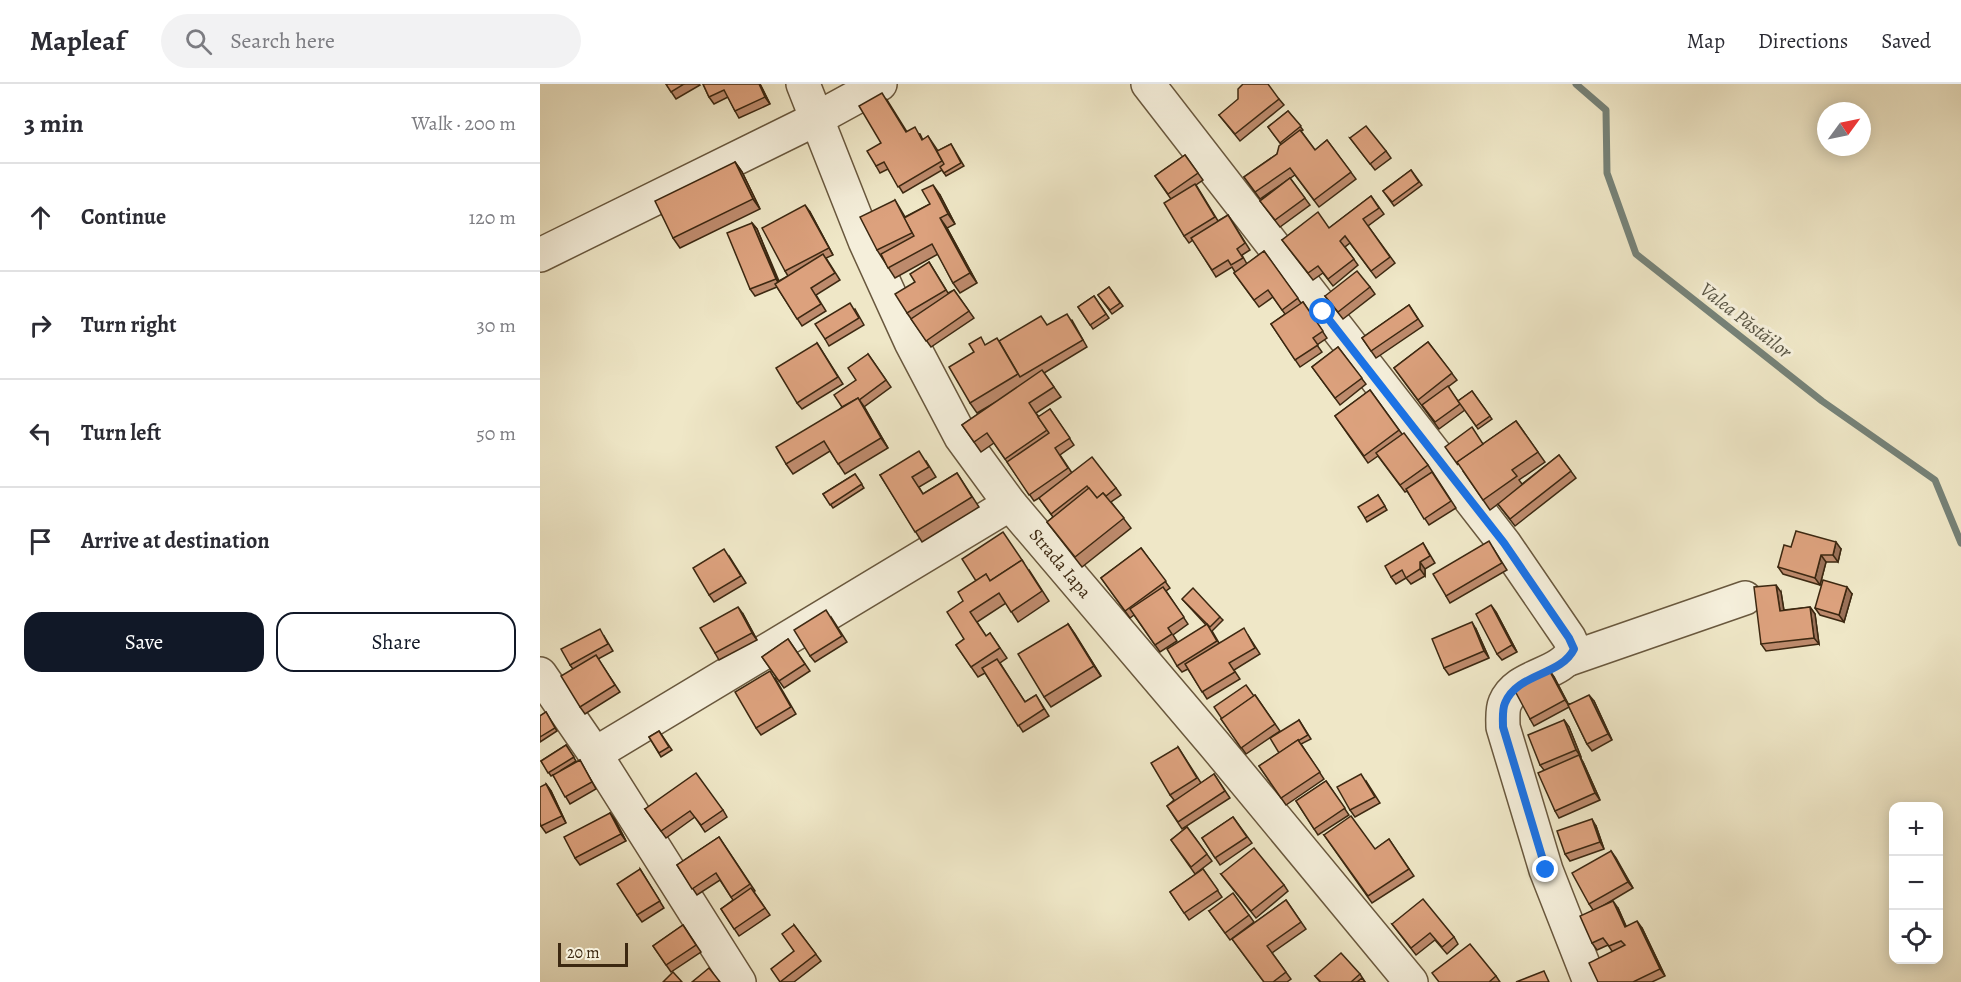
<!DOCTYPE html>
<meta charset="utf-8">
<style>
:root{--surface:#fff;--page:#f2f2f3;--text:#2b2b33;--muted:#7c7c81;--line:#e1e1e2;--accent:#111827}
body{margin:0;font-family:Alegreya,serif;background:var(--page);color:var(--text)}
.controls{position:absolute;right:18px;bottom:18px;display:grid;overflow:hidden;border-radius:12px;box-shadow:0 3px 15px #0003}
.controls button{width:54px;height:54px;display:grid;place-items:center;padding:0;border:0;border-bottom:2px solid var(--line);background:var(--surface);color:var(--text);font:30px sans-serif}
.compass{position:absolute;left:1277px;top:18px;width:54px;height:54px;border-radius:50%;background:var(--surface);box-shadow:0 3px 15px #0003;rotate:57deg}
.scale{position:absolute;left:18px;bottom:15px;width:70px;box-sizing:border-box;padding-left:6px;border:3px solid #3c2811;border-top:0;font-size:16px;line-height:21px;white-space:nowrap;color:#3c2811;-webkit-text-stroke:4px #f5efdb;paint-order:stroke}
.stop{position:absolute;width:18px;height:18px;margin:-14px;border:4px solid #1a73e8;border-radius:50%;background:#fff}
.stop.end{background:#1a73e8;border-color:#fff;box-shadow:0 2px 6px #0008}
.list{margin:0;padding:0;list-style:none}
h2{display:flex;justify-content:space-between;align-items:center;height:78px;margin:0;padding:0 24px;font-size:26px}
h2 small{font-size:20px;font-weight:400;color:var(--muted)}
.list li{display:grid;grid-template-columns:39px 1fr auto;gap:18px;align-items:center;box-sizing:border-box;height:108px;padding:0 24px;border-top:2px solid var(--line)}
.list b{display:block;font-size:22px;white-space:nowrap}
.list em{font-size:20px;font-style:normal;color:var(--muted)}
.actions{display:flex;gap:12px;padding:18px 24px}
.actions a{flex:1;padding:14px 0;border:2px solid var(--accent);border-radius:18px;text-align:center;font-size:21px;color:var(--accent)}
.actions .main{background:var(--accent);color:#fff}
.icon{flex:none;width:33px;height:33px;fill:none;stroke:currentColor;stroke-width:2;stroke-linecap:round;stroke-linejoin:round}
.map{position:relative;flex:none;width:1421px;height:898px;overflow:hidden}
header{display:flex;align-items:center;gap:36px;box-sizing:border-box;height:84px;padding:0 30px;background:var(--surface);border-bottom:2px solid var(--line)}
header strong{font-size:28px}
nav{display:flex;gap:33px;margin-inline-start:auto;font-size:21px}
.search{width:420px;height:54px;background:var(--page);display:flex;align-items:center;gap:15px;box-sizing:border-box;padding:0 21px;border-radius:33px;color:var(--muted);font-size:22px}
main{display:flex}
aside{flex:1;background:var(--surface)}
.map>svg:first-child{display:block}
.lines{fill:none;stroke-linecap:round;stroke-linejoin:round}
.stream{stroke:#768278;stroke-width:7}
.minor-casing{stroke:#69583e;stroke-width:36}
.minor{stroke:#f5efdb;stroke-width:33}
.wall{fill:#bd8a6c;stroke:#3c2811;stroke-width:1.5}
.shaded-wall{fill:#9a7158;stroke:#3c2811;stroke-width:1.5}
.building{fill:#dca17d;stroke:#3c2811;stroke-width:1.5}
.route{stroke:#1a73e8;stroke-width:8}
.labels{text-anchor:middle;stroke-width:6;stroke-linejoin:round;paint-order:stroke}
.street-label{font-size:18px;fill:#3c2811;stroke:#f5efdb}
.water-label{font-size:20px;font-style:italic;fill:#595544;stroke:#f5efdb}
</style>
<header>
<strong>Mapleaf</strong>
<div class="search"><svg class="icon" aria-label="search" viewBox="0 0 24 24"><circle cx="10" cy="10" r="6"/><path d="M15 15l6 6"/></svg>Search here</div>
<nav><a>Map</a><a>Directions</a><a>Saved</a></nav>
</header>
<main>
<aside>
<h2>3 min<small>Walk · 200 m</small></h2>
<ul class="list">
<li><svg class="icon" aria-label="ahead" viewBox="0 0 24 24"><path d="M12 20V5M6 11l6-6 6 6"/></svg><div><b>Continue</b></div><em>120 m</em></li>
<li><svg class="icon" aria-label="right" viewBox="0 0 24 24"><path d="M7 20v-9h11M14 6l5 5-5 5"/></svg><div><b>Turn right</b></div><em>30 m</em></li>
<li><svg class="icon" aria-label="left" viewBox="0 0 24 24"><path d="M17 20v-9H6M10 6l-5 5 5 5"/></svg><div><b>Turn left</b></div><em>50 m</em></li>
<li><svg class="icon" aria-label="arrive" viewBox="0 0 24 24"><path d="M6 21V4h12l-3 4 3 4H6"/></svg><div><b>Arrive at destination</b></div></li>
</ul>
<div class="actions"><a class="main">Save</a><a>Share</a></div>
</aside>
<div class="map">
<svg width="1421" height="898" viewBox="0 0 1421 898">
<rect width="100%" height="100%" fill="#efe7c7"/>
<filter id="stains"><feTurbulence type="fractalNoise" baseFrequency=".00333" numOctaves="4"/><feColorMatrix values="0 0 0 0 .2 0 0 0 0 .09 0 0 0 0 .02 0 0 0 .5 -.17"/></filter>
<radialGradient id="worn" r=".72"><stop offset=".6" stop-color="#630" stop-opacity="0"/><stop offset="1" stop-color="#630" stop-opacity=".3"/></radialGradient>
<g class="lines">
<!-- stream -->
<polyline class="stream" points="1036,0 1066,26 1067,89 1096,170 1282,317 1395,396 1421,459"/>
<!-- minor casing -->
<g class="minor-casing">
<g id="minor">
<path id="s1" d="M263 0 325 157 371 258 421 353 470 420 674 660 871 898"/>
<path d="M608 0 964 459 1029 554 1034 565C1021 593 977 589 965 619 962 626 963 635 963 643L1006 786 1050 898"/>
<polyline points="0,171 276,35 340,0"/>
<polyline points="1029,575 1205,514"/>
<polyline points="0,590 55,670"/>
<polyline points="199,898 55,670 470,420"/>
</g>
</g>
<!-- minor -->
<use href="#minor" class="minor"/>
</g>
<!-- wall -->
<g class="wall">
<polygon points="126,0 159,0 160,1 136,15"/>
<polygon points="163,0 220,0 230,20 199,34 195,27 188,13 174,20 169,13"/>
<polygon points="739,15 744,21 700,57 679,31"/>
<polygon points="347,16 367,48 380,50 383,56 388,52 398,67 411,60 424,82 406,92 402,86 363,109 348,85 340,89 336,82 341,59"/>
<polygon points="748,27 763,46 761,47 775,66 787,56 816,95 779,123 755,91 720,115 704,93 737,70 741,60 728,43"/>
<polygon points="810,54 846,67 851,74 835,86"/>
<polygon points="645,71 663,96 656,101 678,137 688,131 710,166 702,171 707,180 724,167 761,219 763,218 787,254 777,261 782,268 760,283 731,240 745,230 733,213 719,223 694,189 695,188 692,183 676,193 653,156 649,159 644,152 631,115 615,92"/>
<polygon points="195,78 202,88 220,125 140,164 133,154"/>
<polygon points="871,86 882,101 854,122 843,107"/>
<polygon points="750,94 770,121 740,143 720,117"/>
<polygon points="400,111 415,140 407,144 437,199 420,209 413,199 398,170 355,194 337,166 355,116 365,133 390,120"/>
<polygon points="831,112 844,130 828,142 855,179 836,194 810,159 805,163 818,181 793,202 783,189 773,196 742,156 789,144"/>
<polygon points="270,128 293,171 286,174 300,196 276,211 286,227 262,242 237,203 215,212 210,205 212,139 217,145 239,197 248,192 245,187"/>
<polygon points="389,178 408,209 414,206 434,234 391,263 367,229 375,198"/>
<polygon points="569,203 583,222 572,230 558,211"/>
<polygon points="830,203 835,210 803,235 785,212"/>
<polygon points="554,212 569,234 553,245 538,223"/>
<polygon points="869,221 883,242 836,274 822,254"/>
<polygon points="315,225 324,241 289,262 285,255"/>
<polygon points="532,236 547,263 504,289 521,313 496,329 499,333 510,325 534,361 520,371 532,389 576,404 581,411 571,418 591,444 542,483 507,438 513,433 499,414 494,417 454,359 441,368 422,341 456,318 437,329 430,319 459,257 508,241"/>
<polygon points="888,258 917,296 908,303 918,317 932,307 952,335 938,345 925,326 899,345 854,284"/>
<polygon points="277,259 303,300 262,325 257,319"/>
<polygon points="798,263 826,300 800,321 772,283"/>
<polygon points="328,270 351,303 324,323 348,364 305,390 290,367 253,390 246,380 302,323 316,296"/>
<polygon points="830,306 862,350 888,381 916,424 889,441 867,407 865,408 838,372 828,379 795,332"/>
<polygon points="976,337 1005,378 979,396 982,400 1019,371 1036,394 975,442 958,420 950,426 923,387 943,360"/>
<polygon points="386,377 396,393 379,403 383,410 417,389 439,423 382,458 340,391"/>
<polygon points="315,390 324,404 293,424 283,410"/>
<polygon points="838,411 847,426 827,438 825,434"/>
<polygon points="883,459 895,479 885,485 885,492 871,500 866,494 856,500 851,493"/>
<polygon points="1251,463 1301,465 1298,478 1286,478 1280,501 1243,490 1238,483"/>
<polygon points="601,464 630,504 626,507 648,540 633,551 637,557 620,568 594,531 590,534 561,494"/>
<polygon points="953,464 967,486 910,519 906,512"/>
<polygon points="189,472 206,499 174,518 169,511"/>
<polygon points="489,486 509,517 478,538 466,519 437,538 446,552 450,549 467,574 460,579 485,618 496,611 509,632 483,648 445,589 438,593 416,561 424,555 423,517"/>
<polygon points="1241,508 1244,526 1270,523 1275,530 1279,560 1226,567 1221,560"/>
<polygon points="1312,510 1304,538 1280,531 1275,524"/>
<polygon points="642,515 680,533 683,536 672,547 679,559 708,551 720,570 694,586 700,595 667,615 648,585 642,588 637,582 666,541"/>
<polygon points="956,528 977,568 962,576 957,570"/>
<polygon points="203,530 217,556 179,576 175,569"/>
<polygon points="291,533 307,558 275,578 270,572"/>
<polygon points="528,540 561,592 511,623 504,613"/>
<polygon points="936,545 949,574 909,591 904,584"/>
<polygon points="64,552 73,567 58,575 80,608 45,630 40,623 33,585 30,581"/>
<polygon points="248,555 270,587 244,604 222,573"/>
<polygon points="1009,586 1014,593 1028,620 1054,617 1072,656 1052,667 1047,660 1029,623 994,642 990,635"/>
<polygon points="235,594 256,630 221,651 216,644"/>
<polygon points="715,611 740,647 706,670 681,635"/>
<polygon points="6,628 17,647 0,658 0,632"/>
<polygon points="759,636 771,655 761,660 784,695 746,721 719,682 739,669"/>
<polygon points="1024,636 1029,643 1041,673 1040,673 1043,678 1060,716 1019,734 1015,727 1004,686 1000,681"/>
<polygon points="119,647 132,666 121,673 109,653"/>
<polygon points="26,661 36,677 20,687 40,676 56,705 30,720 13,691 11,692 1,677"/>
<polygon points="638,663 661,699 674,690 690,714 642,745 627,722 634,716 630,711"/>
<polygon points="786,697 809,731 778,751 756,717"/>
<polygon points="826,697 840,719 815,733 810,726"/>
<polygon points="6,700 11,707 26,739 6,749 1,742"/>
<polygon points="105,725 183,726 187,733 165,748 155,733 126,754"/>
<polygon points="70,729 75,736 86,757 40,781 35,774"/>
<polygon points="693,733 712,759 680,781 662,754"/>
<polygon points="1056,742 1064,765 1030,777 1025,770"/>
<polygon points="647,743 672,777 655,790 631,756"/>
<polygon points="784,751 835,765 849,755 874,792 832,819"/>
<polygon points="179,753 215,807 214,808 230,831 199,852 181,825 193,816 180,796 157,811 137,781"/>
<polygon points="1071,767 1093,804 1061,823 1078,824 1086,842 1102,844 1125,892 1112,898 1058,898 1072,867 1068,861 1057,866 1052,859 1053,826 1049,820"/>
<polygon points="100,785 124,824 102,838 97,831"/>
<polygon points="663,785 682,813 649,836 630,808"/>
<polygon points="681,790 744,801 748,807 716,834"/>
<polygon points="746,816 766,845 732,869 751,895 747,898 724,898 692,855"/>
<polygon points="669,827 709,831 714,838 690,856"/>
<polygon points="852,840 914,853 918,860 907,870 895,856 876,871"/>
<polygon points="143,841 161,868 131,888 113,862"/>
<polygon points="254,841 281,877 254,898 240,898 254,867"/>
<polygon points="820,890 825,898 780,898 775,892"/>
<polygon points="956,892 960,898 899,898"/>
</g>
<!-- shaded-wall -->
<g class="shaded-wall">
<polygon points="219,0 220,0 230,20 225,13"/>
<polygon points="195,78 202,88 220,125 213,115"/>
<polygon points="393,101 400,111 415,140 408,130"/>
<polygon points="265,121 270,128 293,171 289,164"/>
<polygon points="400,134 407,144 437,199 430,189"/>
<polygon points="212,139 217,145 240,202 236,195"/>
<polygon points="318,314 325,324 348,364 341,354"/>
<polygon points="1296,458 1301,465 1298,478 1293,471"/>
<polygon points="1281,471 1286,478 1280,501 1275,494"/>
<polygon points="880,478 885,485 885,492 880,485"/>
<polygon points="1236,501 1241,508 1245,534 1240,527"/>
<polygon points="1307,503 1312,510 1304,538 1299,531"/>
<polygon points="951,521 956,528 977,568 972,561"/>
<polygon points="198,523 203,530 217,556 212,549"/>
<polygon points="1270,523 1275,530 1279,560 1274,554"/>
<polygon points="932,538 936,545 949,574 944,567"/>
<polygon points="528,540 535,550 561,592 554,582"/>
<polygon points="1009,586 1014,593 1030,623 1025,616"/>
<polygon points="1049,611 1054,617 1072,656 1068,650"/>
<polygon points="1024,636 1029,643 1041,673 1036,666"/>
<polygon points="1039,671 1043,678 1060,716 1055,709"/>
<polygon points="6,700 11,707 26,739 22,732"/>
<polygon points="70,729 75,736 86,757 81,750"/>
<polygon points="1052,735 1056,742 1064,765 1060,758"/>
<polygon points="1071,767 1076,774 1093,804 1088,798"/>
<polygon points="1073,817 1078,824 1089,849 1085,843"/>
<polygon points="1097,837 1102,844 1125,892 1120,885"/>
</g>
<!-- building -->
<g class="building">
<polygon points="126,0 144,0 131,8"/>
<polygon points="163,0 219,0 225,13 195,27 184,6 169,13"/>
<polygon points="703,0 728,0 739,15 695,50 679,31 698,15 698,5"/>
<polygon points="342,9 366,48 375,43 382,56 388,52 402,77 358,103 344,78 336,82 327,67 341,59 319,22"/>
<polygon points="748,27 761,42 740,59 728,43"/>
<polygon points="826,42 846,67 830,80 810,54"/>
<polygon points="760,46 775,66 787,56 811,88 774,116 750,84 715,108 704,93 737,70 739,62"/>
<polygon points="411,60 421,79 404,89 400,83 404,80 397,67"/>
<polygon points="645,71 658,89 628,110 615,92"/>
<polygon points="195,78 213,115 133,154 115,117"/>
<polygon points="871,86 879,98 852,118 843,107"/>
<polygon points="750,94 765,114 735,136 720,117"/>
<polygon points="655,100 675,133 644,152 624,119"/>
<polygon points="393,101 408,130 400,134 430,189 413,199 392,160 348,184 341,170 374,152 364,134 390,120 382,106"/>
<polygon points="831,112 839,124 823,135 850,173 831,187 805,152 800,157 814,175 788,195 778,182 768,189 742,156 778,128 789,144"/>
<polygon points="355,116 372,149 337,166 320,133"/>
<polygon points="265,121 289,164 245,187 222,144"/>
<polygon points="688,131 705,159 697,165 703,174 691,181 688,176 672,186 651,154"/>
<polygon points="212,139 236,195 210,205 187,149"/>
<polygon points="724,167 758,214 742,226 728,206 714,216 694,189"/>
<polygon points="283,170 295,189 271,204 281,220 257,235 235,200"/>
<polygon points="389,178 406,206 367,229 355,210 375,198 370,190"/>
<polygon points="817,187 830,203 798,228 785,212"/>
<polygon points="569,203 580,219 570,226 558,211"/>
<polygon points="414,206 429,227 386,257 371,235"/>
<polygon points="554,212 566,230 550,241 538,223"/>
<polygon points="763,218 783,247 773,254 778,261 755,276 731,240"/>
<polygon points="310,219 319,234 285,255 275,240"/>
<polygon points="869,221 878,235 831,267 822,254"/>
<polygon points="527,230 543,256 480,293 459,257 501,232 507,241"/>
<polygon points="441,253 445,261 457,254 478,290 430,319 409,283 434,268 429,260"/>
<polygon points="888,258 912,289 878,316 854,284"/>
<polygon points="277,259 298,293 257,319 236,284"/>
<polygon points="798,263 822,294 795,314 772,283"/>
<polygon points="328,270 346,296 319,316 318,314 302,323 294,311 316,296 308,284"/>
<polygon points="502,286 514,303 489,319 507,346 465,375 447,349 434,358 422,341"/>
<polygon points="908,302 920,320 895,338 882,321"/>
<polygon points="830,306 859,346 824,372 795,332"/>
<polygon points="932,307 950,332 936,342 918,317"/>
<polygon points="318,314 341,354 298,380 284,357 246,380 236,363"/>
<polygon points="510,325 530,354 515,364 528,384 489,411 467,378 509,349 498,333"/>
<polygon points="976,337 998,368 972,386 977,392 943,416 917,378"/>
<polygon points="932,343 943,360 917,378 918,381 905,363"/>
<polygon points="864,349 888,381 860,401 836,369"/>
<polygon points="379,367 389,383 372,393 383,410 417,389 432,413 375,448 340,391"/>
<polygon points="1019,371 1031,387 970,435 958,420"/>
<polygon points="552,373 576,404 566,412 563,409 557,414 547,402 511,430 499,414"/>
<polygon points="892,388 911,417 884,435 866,405"/>
<polygon points="315,390 322,400 290,421 283,410"/>
<polygon points="549,404 557,414 563,409 584,434 535,473 507,438"/>
<polygon points="838,411 845,422 825,434 818,423"/>
<polygon points="1256,447 1296,458 1293,471 1281,471 1275,494 1238,483 1244,461 1251,463"/>
<polygon points="463,448 484,479 482,476 450,497 446,490 436,497 422,475"/>
<polygon points="949,457 962,479 906,512 893,490"/>
<polygon points="883,459 890,472 880,478 880,485 866,494 862,486 851,493 845,482"/>
<polygon points="601,464 626,497 585,527 561,494"/>
<polygon points="184,465 201,492 169,511 153,484"/>
<polygon points="482,476 502,507 471,528 459,509 430,528 446,552 450,549 460,564 431,583 416,561 424,555 407,528 423,517 418,508 446,490 450,497"/>
<polygon points="1283,496 1307,503 1299,531 1275,524"/>
<polygon points="1236,501 1240,527 1270,523 1274,554 1221,560 1214,503"/>
<polygon points="623,503 644,533 628,544 632,550 615,561 590,525"/>
<polygon points="653,504 680,533 670,543 642,515"/>
<polygon points="951,521 972,561 957,570 936,530"/>
<polygon points="198,523 212,549 175,569 160,544"/>
<polygon points="286,526 302,552 270,572 254,546"/>
<polygon points="932,538 944,567 904,584 892,555"/>
<polygon points="528,540 554,582 504,613 478,570"/>
<polygon points="667,540 677,557 637,582 627,565"/>
<polygon points="704,544 715,564 689,579 695,588 662,608 645,580"/>
<polygon points="60,545 68,560 30,581 21,565"/>
<polygon points="248,555 265,580 239,597 222,573"/>
<polygon points="56,571 75,601 40,623 21,592"/>
<polygon points="457,575 485,618 496,611 504,625 478,642 442,584"/>
<polygon points="1009,586 1025,616 990,635 974,605"/>
<polygon points="230,587 251,623 216,644 195,608"/>
<polygon points="706,601 714,612 682,635 674,623"/>
<polygon points="715,611 735,640 701,664 681,635"/>
<polygon points="1049,611 1068,650 1047,660 1028,621"/>
<polygon points="6,628 15,644 0,653 0,632"/>
<polygon points="759,636 768,651 758,657 758,656 739,669 730,654"/>
<polygon points="1024,636 1036,666 1000,681 988,651"/>
<polygon points="119,647 129,663 119,669 109,653"/>
<polygon points="758,656 780,688 741,714 719,682"/>
<polygon points="26,661 34,673 8,689 1,677"/>
<polygon points="638,663 657,694 630,711 611,679"/>
<polygon points="1039,671 1055,709 1015,727 998,689"/>
<polygon points="40,676 52,698 25,713 13,691"/>
<polygon points="156,689 183,726 161,741 150,727 121,747 105,725"/>
<polygon points="674,690 685,707 638,738 627,722"/>
<polygon points="821,690 835,713 810,726 797,703"/>
<polygon points="786,697 805,724 774,745 756,717"/>
<polygon points="6,700 22,732 1,742 0,739 0,703"/>
<polygon points="70,729 81,750 35,774 24,753"/>
<polygon points="811,732 835,765 849,755 869,785 828,812 784,751"/>
<polygon points="693,733 707,753 675,774 662,754"/>
<polygon points="1052,735 1060,758 1025,770 1017,747"/>
<polygon points="647,743 667,770 651,783 631,756"/>
<polygon points="179,753 210,800 191,813 176,789 152,805 137,781"/>
<polygon points="714,764 744,801 711,827 681,790"/>
<polygon points="1071,767 1088,798 1049,820 1032,789"/>
<polygon points="100,785 120,817 97,831 77,800"/>
<polygon points="663,785 678,806 644,829 630,808"/>
<polygon points="211,804 225,824 194,845 181,825"/>
<polygon points="693,809 709,831 685,849 669,827"/>
<polygon points="883,815 914,853 902,863 890,849 871,864 852,840"/>
<polygon points="746,816 761,838 727,862 746,888 733,898 724,898 692,855"/>
<polygon points="1073,817 1085,843 1097,837 1120,885 1093,898 1058,898 1049,879 1085,861 1081,857 1069,862 1063,854 1052,859 1040,832"/>
<polygon points="143,841 156,861 126,881 113,862"/>
<polygon points="254,841 276,870 240,898 231,885 254,867 242,850"/>
<polygon points="930,860 956,892 949,898 899,898 892,889"/>
<polygon points="801,869 820,890 811,898 781,898 775,892"/>
<polygon points="169,884 180,898 152,898"/>
<polygon points="1004,887 1009,898 976,898"/>
<polygon points="133,888 142,898 123,898"/>
<polygon points="822,894 825,898 817,898"/>
</g>
<g class="lines">
<!-- route -->
<path class="route" d="M783 228 964 459 1029 554 1034 565C1021 592 977 589 965 619 962 626 963 635 963 643L1006 786"/>
</g>
<g class="labels">
<!-- street labels -->
<g class="street-label">
<text dy="6" stroke="none"><textPath href="#s1" startOffset="548">Strada Iapa</textPath></text>
</g>
<!-- water labels -->
<g class="water-label">
<text transform="translate(1206 236) rotate(38)" y="7">Valea Păstăilor</text>
</g>
</g>
<rect width="100%" height="100%" filter="url(#stains)"/>
<rect width="100%" height="100%" fill="url(#worn)"/>
</svg>
<div class="controls">
<button>+</button>
<button>−</button>
<button><svg class="icon" aria-label="locate" viewBox="0 0 24 24"><circle cx="12" cy="12" r="6"/><path d="M12 2v4M12 18v4M2 12h4M18 12h4"/></svg></button>
</div>
<svg class="compass" viewBox="-18 -18 36 36"><path d="M0-13l5 13h-10z" fill="#e53935"/><path d="M0 13l5-13h-10z" fill="#7c7c81"/></svg>
<div class="scale">20 m</div>
<div class="stop" style="left:783px;top:228px"></div>
<div class="stop end" style="left:1006px;top:786px"></div>
</div>
</main>
